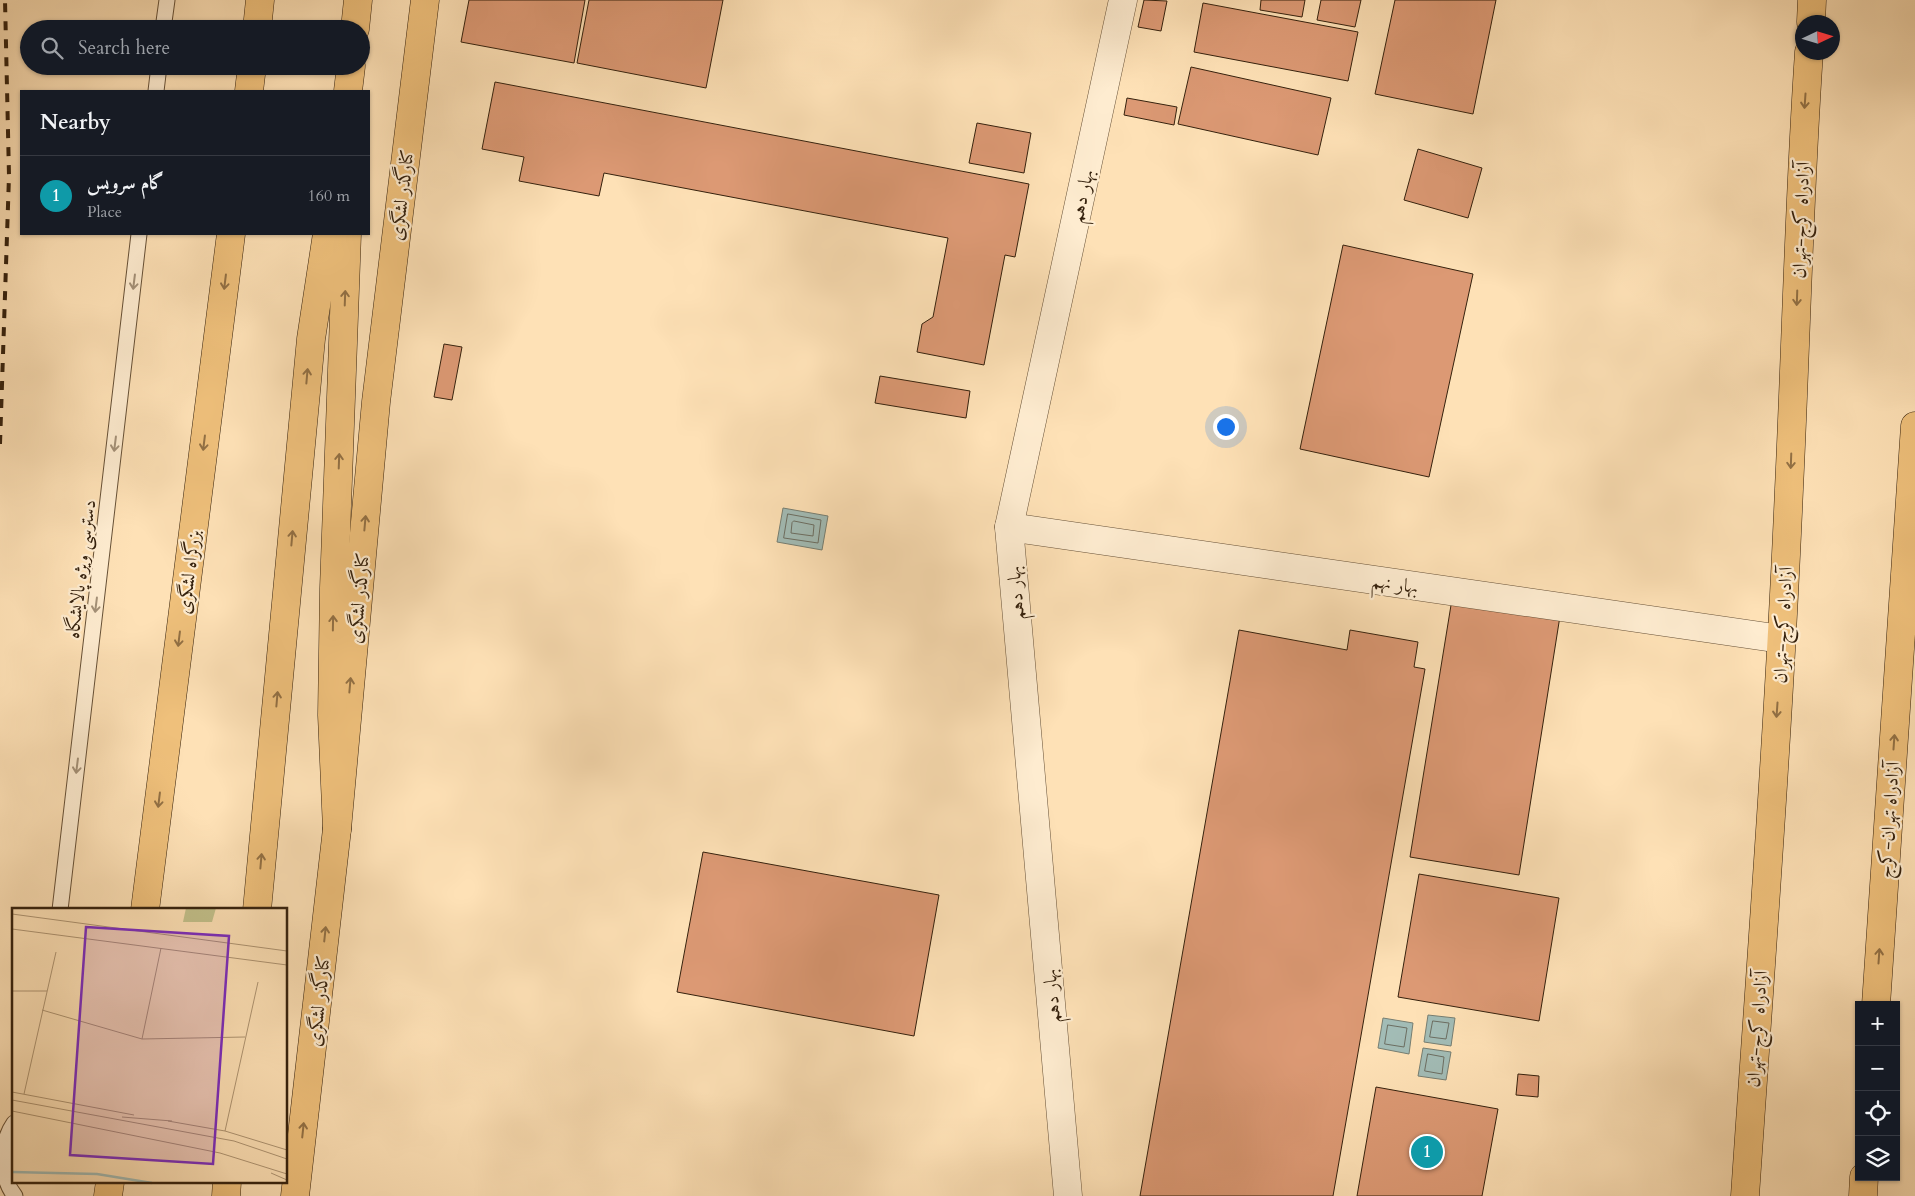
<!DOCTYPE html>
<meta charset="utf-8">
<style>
:root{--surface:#171b24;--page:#20242c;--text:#f1f3f6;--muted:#9ea1a6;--line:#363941;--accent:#c59692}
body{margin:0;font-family:Cardo,Amiri,serif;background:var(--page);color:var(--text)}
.controls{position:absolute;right:15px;bottom:15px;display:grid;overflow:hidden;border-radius:0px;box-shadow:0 1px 4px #0004}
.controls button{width:45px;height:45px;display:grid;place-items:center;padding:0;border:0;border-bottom:1px solid var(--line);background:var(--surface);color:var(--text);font:25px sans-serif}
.compass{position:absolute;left:1795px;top:15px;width:45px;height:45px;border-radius:50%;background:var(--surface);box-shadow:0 1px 4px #0004;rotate:86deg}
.you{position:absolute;left:1225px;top:426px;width:18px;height:18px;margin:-12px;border:4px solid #fff;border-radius:50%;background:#1a73e8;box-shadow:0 0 0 8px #1a73e833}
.badge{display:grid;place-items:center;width:32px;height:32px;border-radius:50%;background:var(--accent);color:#fff;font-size:16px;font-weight:700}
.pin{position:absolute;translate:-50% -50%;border:2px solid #fff;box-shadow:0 1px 5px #0006}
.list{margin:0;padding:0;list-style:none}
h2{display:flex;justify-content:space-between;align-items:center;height:65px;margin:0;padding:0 20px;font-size:21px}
h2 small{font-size:16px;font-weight:400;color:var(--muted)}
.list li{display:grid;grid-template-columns:32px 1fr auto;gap:15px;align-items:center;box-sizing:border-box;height:80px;padding:0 20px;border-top:1px solid var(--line)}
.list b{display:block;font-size:19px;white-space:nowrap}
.list p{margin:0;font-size:16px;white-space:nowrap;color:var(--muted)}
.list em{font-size:16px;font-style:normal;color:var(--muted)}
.icon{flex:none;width:28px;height:28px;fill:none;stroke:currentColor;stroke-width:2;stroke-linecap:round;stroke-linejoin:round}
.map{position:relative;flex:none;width:1915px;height:1196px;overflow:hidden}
.search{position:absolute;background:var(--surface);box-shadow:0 1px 4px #0004;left:20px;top:20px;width:350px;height:55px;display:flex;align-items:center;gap:12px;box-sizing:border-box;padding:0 18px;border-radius:28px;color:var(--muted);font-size:19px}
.panel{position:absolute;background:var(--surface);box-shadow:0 1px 4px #0004;left:20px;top:90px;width:350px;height:145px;border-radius:0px}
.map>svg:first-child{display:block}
.water{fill:#a2bcb6;stroke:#767e72}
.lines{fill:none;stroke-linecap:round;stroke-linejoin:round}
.shore{stroke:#6c6e62;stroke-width:1}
.building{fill:#dc9974;stroke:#35210d}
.lane-casing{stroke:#675137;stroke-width:17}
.street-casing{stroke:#675137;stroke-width:29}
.primary-casing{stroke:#35210d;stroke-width:29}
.highway-casing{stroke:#35210d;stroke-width:29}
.lane{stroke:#feecd0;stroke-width:15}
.street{stroke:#feecd0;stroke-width:28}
.primary{stroke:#efc07b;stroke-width:28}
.highway{stroke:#efc07b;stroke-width:28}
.rail{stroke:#35210d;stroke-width:4;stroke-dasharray:9 9;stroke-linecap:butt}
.oneway{stroke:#927044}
.oneway2{stroke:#a49178}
.labels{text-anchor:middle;stroke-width:4.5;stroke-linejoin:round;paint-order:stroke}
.street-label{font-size:19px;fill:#35210d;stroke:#feecd0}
.inset-river{fill:none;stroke:#a2bcb6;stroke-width:2.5}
.inset-road{fill:none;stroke:#ae9472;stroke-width:1}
.view{fill:#7b2cbf;fill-opacity:0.15;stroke:#7b2cbf;stroke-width:2.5}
.inset-edge{fill:none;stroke:#35210d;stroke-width:2.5}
</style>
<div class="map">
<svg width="1915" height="1196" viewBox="0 0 1915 1196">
<rect width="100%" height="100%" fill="#fee1b6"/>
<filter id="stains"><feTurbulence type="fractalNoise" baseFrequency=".004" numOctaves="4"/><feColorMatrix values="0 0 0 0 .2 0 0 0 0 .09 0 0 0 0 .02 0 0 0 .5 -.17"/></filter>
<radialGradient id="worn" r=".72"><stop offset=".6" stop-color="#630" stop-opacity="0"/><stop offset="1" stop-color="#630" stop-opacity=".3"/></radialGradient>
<!-- water -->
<g class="water">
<polygon points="783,508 828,516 822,550 777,542"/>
<polygon points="1428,1015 1455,1018 1451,1046 1424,1042"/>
<polygon points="1383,1018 1413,1023 1409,1054 1378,1048"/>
<polygon points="1423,1048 1451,1052 1446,1080 1418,1076"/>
</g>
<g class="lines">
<!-- shore -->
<g class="shore">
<polygon points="788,514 821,520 818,543 784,538"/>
<polygon points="794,521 814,525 813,536 791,533 792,523"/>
<polygon points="1433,1021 1449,1023 1446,1039 1430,1037"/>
<polygon points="1388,1025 1407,1028 1404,1047 1385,1044"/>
<polygon points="1428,1054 1444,1057 1442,1074 1425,1071"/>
</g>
</g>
<!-- building -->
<g class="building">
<polygon points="469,0 585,0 574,63 461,42"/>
<polygon points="589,0 723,0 706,88 577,63"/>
<polygon points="1144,0 1167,1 1161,31 1138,27"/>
<polygon points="1261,0 1305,0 1302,17 1260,10"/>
<polygon points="1321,0 1361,0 1355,27 1317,20"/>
<polygon points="1395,0 1496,0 1473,114 1375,94"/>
<polygon points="1203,3 1358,32 1348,81 1194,52"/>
<polygon points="1191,67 1331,98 1318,155 1178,124"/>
<polygon points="495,82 1029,184 1015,257 1005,255 984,365 917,352 922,324 933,317 948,238 604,173 599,196 519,181 524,157 482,149"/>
<polygon points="1127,98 1177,107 1174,125 1124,115"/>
<polygon points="977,123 1031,133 1024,173 969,163"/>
<polygon points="1418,149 1482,168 1468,218 1404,200"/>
<polygon points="1343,245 1473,274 1429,477 1300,449"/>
<polygon points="444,344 462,347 452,400 434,397"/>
<polygon points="880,376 970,391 966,418 875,403"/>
<polygon points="1452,599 1560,616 1519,875 1410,857"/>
<polygon points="1239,630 1347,650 1350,630 1418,642 1414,667 1425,669 1333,1196 1140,1196"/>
<polygon points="703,852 939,895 914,1036 677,992"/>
<polygon points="1419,874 1559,898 1539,1021 1398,997"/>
<polygon points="1518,1074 1539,1076 1538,1097 1516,1095"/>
<polygon points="1376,1087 1498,1109 1482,1196 1357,1196"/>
</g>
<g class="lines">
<!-- lane casing -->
<g class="lane-casing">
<g id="lane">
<polyline points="163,29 167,0"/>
<polyline points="156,91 159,66"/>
<polyline points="60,910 139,234"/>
<path d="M14 1123C0 1143 0 1178 15 1196"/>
</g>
</g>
<!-- street casing -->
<g class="street-casing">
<g id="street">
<polyline points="1009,527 1781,639"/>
<polyline points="1068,1196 1009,527 1123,0"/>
</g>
</g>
<!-- primary casing -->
<g class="primary-casing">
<polyline id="primary" points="295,1196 337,829 376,402 425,0"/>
</g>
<!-- highway casing -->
<g class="highway-casing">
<g id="highway">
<polyline points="1811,22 1812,0"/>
<polyline points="257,29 260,0"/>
<polyline points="355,29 358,0"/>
<polyline points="249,91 252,66"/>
<polyline points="348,91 351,66"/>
<polyline points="337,829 332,715 334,588 347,234"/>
<polyline points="145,910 231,234"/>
<polyline points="257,910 311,339 327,234"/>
<polyline points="1876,1005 1915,426"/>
<polyline points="108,1196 110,1182"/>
<polyline points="226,1196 227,1182"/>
<path d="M1745 1196C1761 961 1779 725 1789 489 1796 344 1799 198 1809 52"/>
<polyline points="1863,1196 1864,1177"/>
</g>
</g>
<!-- lane -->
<use href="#lane" class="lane"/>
<!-- street -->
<use href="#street" class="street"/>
<!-- primary -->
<use href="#primary" class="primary"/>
<!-- highway -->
<use href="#highway" class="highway"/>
<!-- rail -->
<polyline class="rail" points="0,444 9,176 5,0"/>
</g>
<!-- one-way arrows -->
<defs><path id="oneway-shaft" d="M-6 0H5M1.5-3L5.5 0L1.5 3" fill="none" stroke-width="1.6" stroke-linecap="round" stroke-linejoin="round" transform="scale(1.25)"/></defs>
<g class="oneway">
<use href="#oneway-shaft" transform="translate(1805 101) rotate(94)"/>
<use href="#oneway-shaft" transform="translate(225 282) rotate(97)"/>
<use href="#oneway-shaft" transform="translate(345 298) rotate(-88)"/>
<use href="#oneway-shaft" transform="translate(1797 298) rotate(92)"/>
<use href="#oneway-shaft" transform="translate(307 376) rotate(-85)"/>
<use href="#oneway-shaft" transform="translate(204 443) rotate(97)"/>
<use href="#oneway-shaft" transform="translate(339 461) rotate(-88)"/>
<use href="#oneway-shaft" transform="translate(1791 461) rotate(92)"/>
<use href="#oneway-shaft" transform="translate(365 523) rotate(-85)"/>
<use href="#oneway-shaft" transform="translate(292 538) rotate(-85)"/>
<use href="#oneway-shaft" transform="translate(333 623) rotate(-89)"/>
<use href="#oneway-shaft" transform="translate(179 639) rotate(97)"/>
<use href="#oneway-shaft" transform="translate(350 685) rotate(-85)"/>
<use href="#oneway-shaft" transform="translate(277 699) rotate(-85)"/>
<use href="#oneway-shaft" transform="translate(1777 710) rotate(94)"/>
<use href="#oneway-shaft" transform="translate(1894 742) rotate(-86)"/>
<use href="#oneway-shaft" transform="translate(159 800) rotate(97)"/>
<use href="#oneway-shaft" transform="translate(261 861) rotate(-85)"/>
<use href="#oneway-shaft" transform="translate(325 934) rotate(-84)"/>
<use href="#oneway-shaft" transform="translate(1879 956) rotate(-86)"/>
<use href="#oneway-shaft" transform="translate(303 1130) rotate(-84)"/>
</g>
<g class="oneway2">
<use href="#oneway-shaft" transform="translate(134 282) rotate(97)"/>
<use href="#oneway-shaft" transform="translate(115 444) rotate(97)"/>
<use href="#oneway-shaft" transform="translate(96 605) rotate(97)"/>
<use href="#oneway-shaft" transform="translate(77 766) rotate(97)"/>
</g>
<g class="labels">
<!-- street labels -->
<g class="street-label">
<text transform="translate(401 195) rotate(-83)" y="7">کنارگذر لشگری</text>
<text transform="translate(1081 196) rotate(-78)" y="7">بهار دهم</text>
<text transform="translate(1800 220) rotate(-88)" y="7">آزادراه کرج-تهران</text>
<text transform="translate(80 569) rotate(-83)" y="7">دسترسی ویژه پالایشگاه</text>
<text transform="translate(188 572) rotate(-83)" y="7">بزرگراه لشگری</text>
<text transform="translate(1395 583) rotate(8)" y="7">بهار نهم</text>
<text transform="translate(1015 593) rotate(-95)" y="7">بهار دهم</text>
<text transform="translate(358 598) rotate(-85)" y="7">کنارگذر لشگری</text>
<text transform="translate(1782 625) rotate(-87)" y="7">آزادراه کرج-تهران</text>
<text transform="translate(1888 820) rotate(-86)" y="7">آزادراه تهران-کرج</text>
<text transform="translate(1051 996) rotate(-95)" y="7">بهار دهم</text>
<text transform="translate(318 1001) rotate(-84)" y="7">کنارگذر لشگری</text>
<text transform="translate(1756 1029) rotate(-86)" y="7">آزادراه کرج-تهران</text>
</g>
</g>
<!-- overview -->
<g transform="translate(12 908)">
<rect width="275" height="275" fill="#fee1b6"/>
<path d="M174 0H204L200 14H171Z" fill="#c3c28c"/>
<path class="inset-river" d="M0 264 85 266 140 275"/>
<path class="inset-road" d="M0 6 275 43M0 21 275 57M0 83H35M30 102 130 131 233 129M130 131 149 40M0 184 122 207M12 186 44 44M0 192 222 233 275 251M0 203 208 245 275 266M110 209 160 213M156 213 213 223 275 242M213 223 246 74M259 265 275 272"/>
<path class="view" d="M74 19 217 28 201 256 58 247Z"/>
<rect width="275" height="275" class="inset-edge"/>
</g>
<rect width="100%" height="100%" filter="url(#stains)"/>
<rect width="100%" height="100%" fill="url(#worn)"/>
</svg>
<div class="controls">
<button>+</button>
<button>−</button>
<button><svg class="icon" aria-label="locate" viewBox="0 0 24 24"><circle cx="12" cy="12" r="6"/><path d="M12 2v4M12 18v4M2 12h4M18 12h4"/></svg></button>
<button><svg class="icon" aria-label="layers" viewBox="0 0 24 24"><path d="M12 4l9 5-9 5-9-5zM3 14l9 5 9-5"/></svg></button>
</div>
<svg class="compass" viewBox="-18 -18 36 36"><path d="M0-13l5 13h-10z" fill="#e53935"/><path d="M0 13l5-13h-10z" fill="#9ea1a6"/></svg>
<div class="you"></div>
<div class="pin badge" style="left:1427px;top:1152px;background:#0f9aa8">1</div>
<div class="search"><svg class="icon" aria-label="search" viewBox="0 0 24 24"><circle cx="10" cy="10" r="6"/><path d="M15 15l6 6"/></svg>Search here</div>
<section class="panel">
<h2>Nearby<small></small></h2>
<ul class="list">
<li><span class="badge" style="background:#0f9aa8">1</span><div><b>گام سرویس</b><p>Place</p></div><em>160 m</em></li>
</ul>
</section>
</div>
